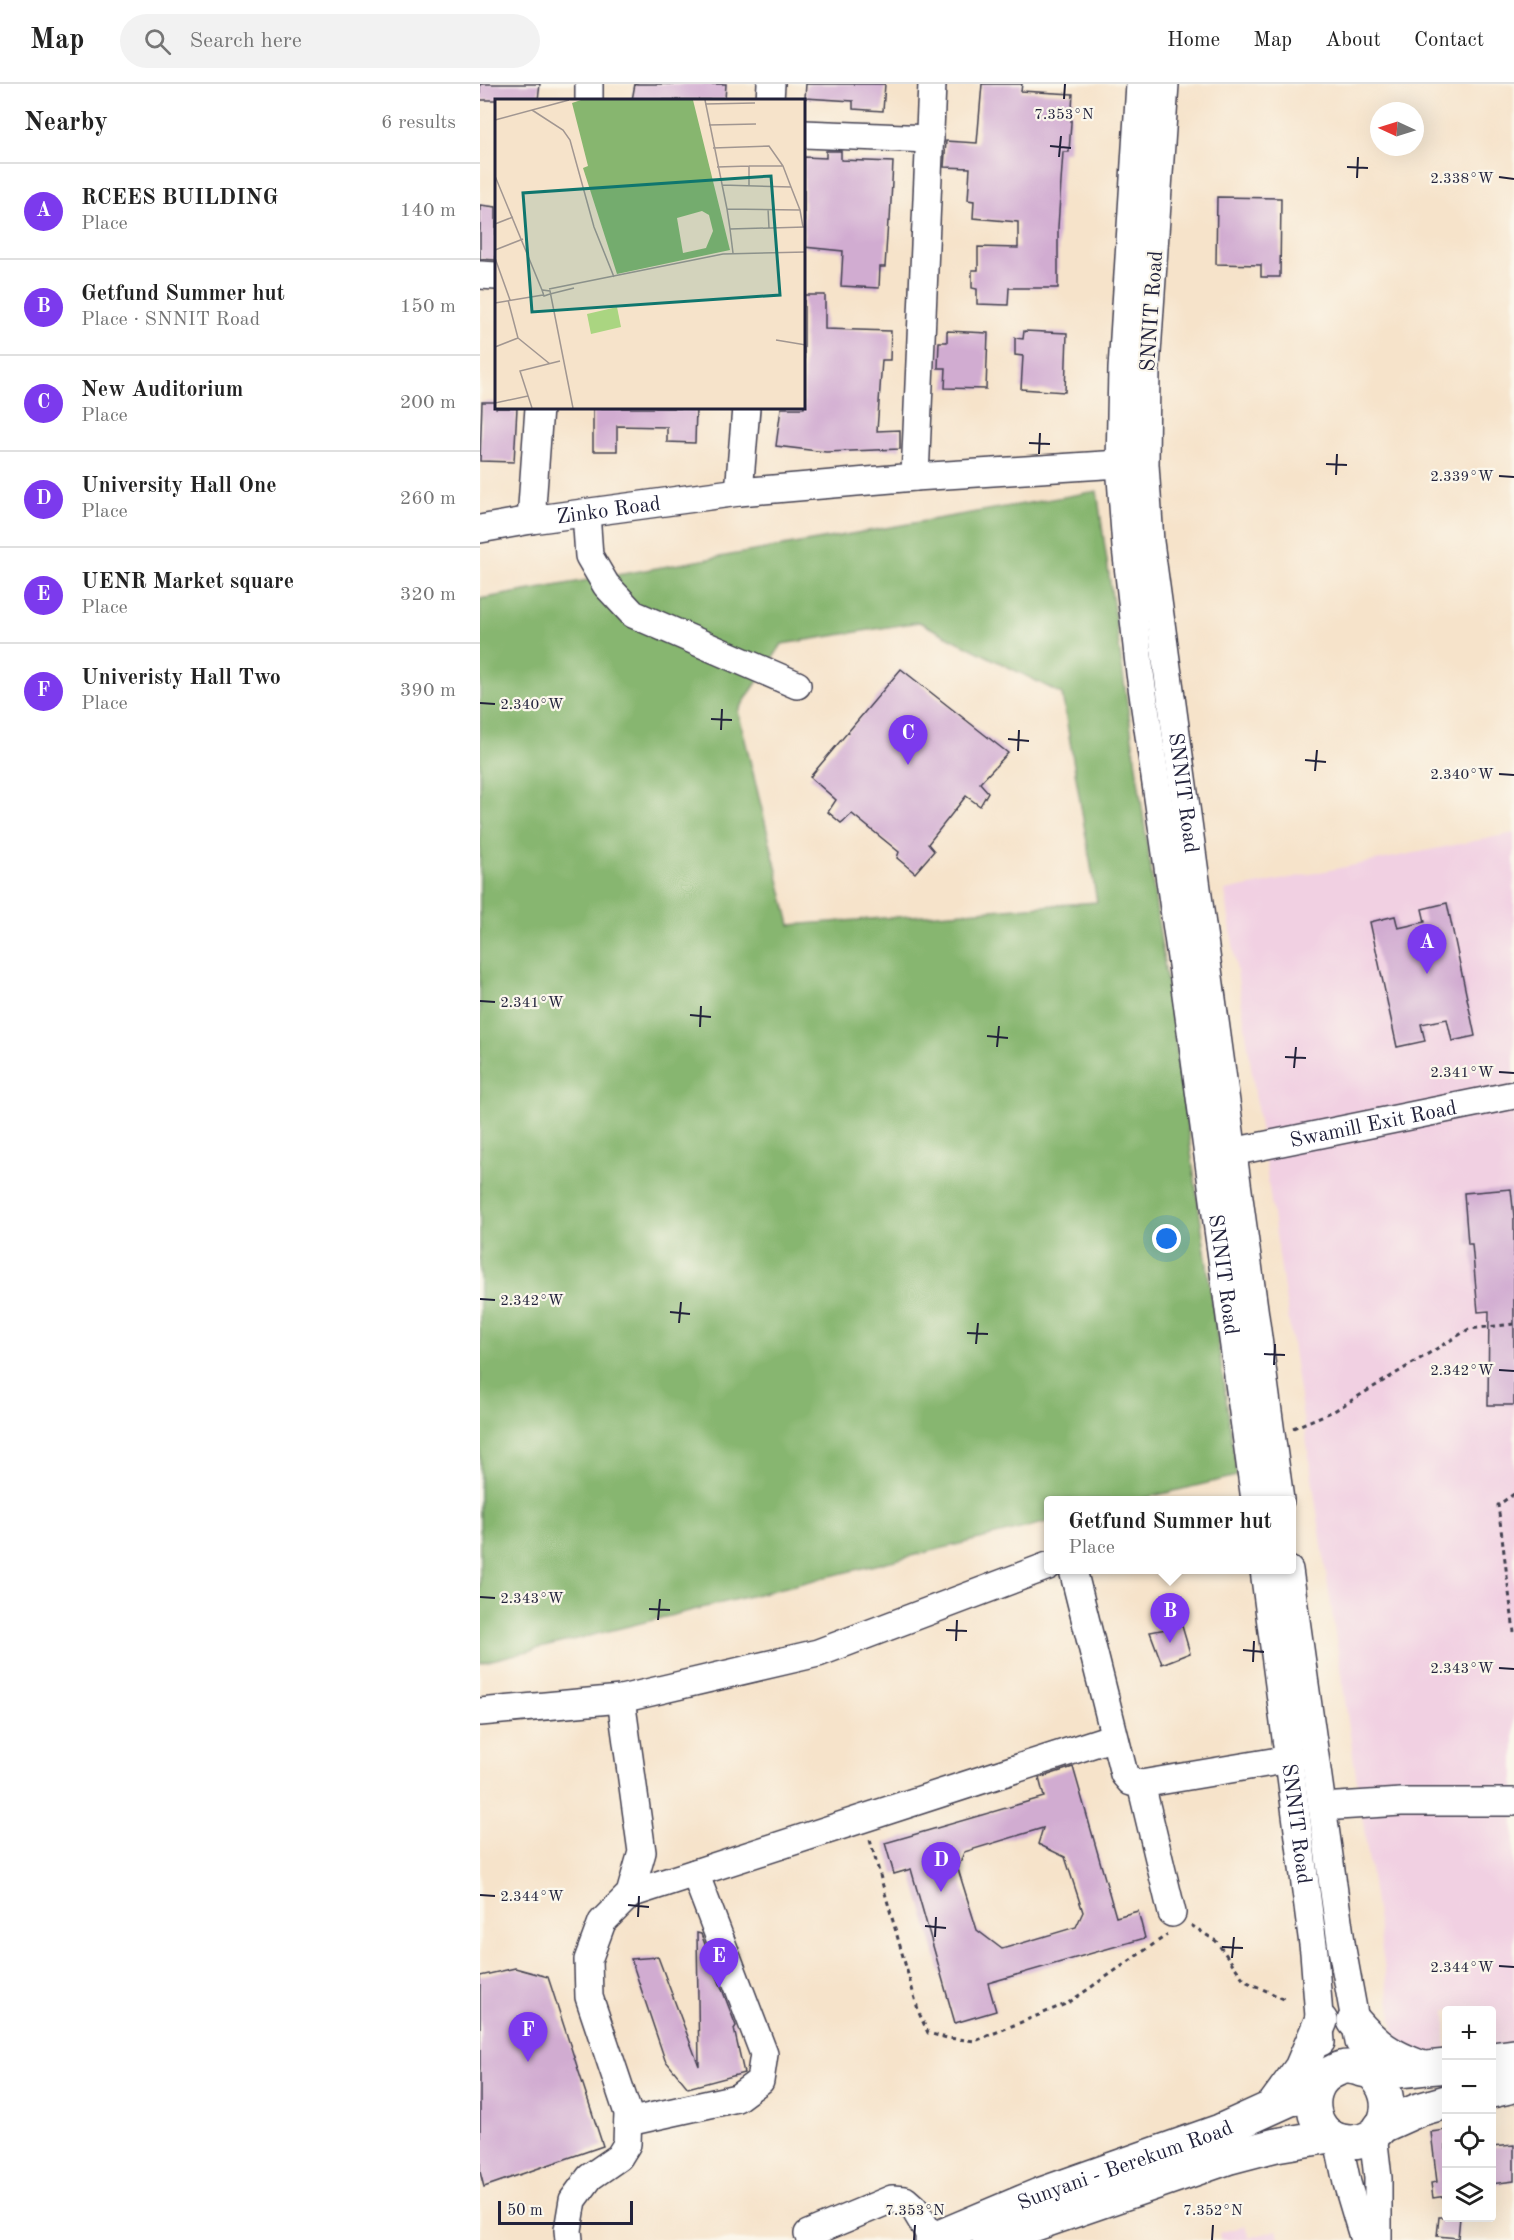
<!DOCTYPE html>
<meta charset="utf-8">
<style>
:root{--surface:#fff;--page:#f2f2f2;--text:#222;--muted:#767676;--line:#e0e0e0;--accent:#7c3aed}
body{margin:0;font-family:"Old Standard TT",serif;background:var(--page);color:var(--text)}
.controls{position:absolute;right:18px;bottom:18px;display:grid;overflow:hidden;border-radius:6px;box-shadow:0 6px 24px #0002}
.controls button{width:54px;height:54px;display:grid;place-items:center;padding:0;border:0;border-bottom:2px solid var(--line);background:var(--surface);color:var(--text);font:30px sans-serif}
.compass{position:absolute;left:890px;top:18px;width:54px;height:54px;border-radius:50%;background:var(--surface);box-shadow:0 6px 24px #0002;rotate:274deg}
.scale{position:absolute;left:18px;bottom:15px;width:135px;box-sizing:border-box;padding-left:6px;border:3px solid #22223b;border-top:0;font-size:16px;line-height:21px;white-space:nowrap;color:#22223b;-webkit-text-stroke:4px #fbf7ec;paint-order:stroke}
.you{position:absolute;left:687px;top:1155px;width:21px;height:21px;margin:-15px;border:4px solid #fff;border-radius:50%;background:#1a73e8;box-shadow:0 0 0 9px #1a73e833}
.badge{display:grid;place-items:center;width:39px;height:39px;border-radius:50%;background:var(--accent);color:#fff;font-size:20px;font-weight:700}
.pin{position:absolute;translate:-50% -50px;filter:drop-shadow(0 2px 3px #0008)}
.pin::after{content:'';position:absolute;top:32px;width:21px;height:18px;background:inherit;clip-path:polygon(0 0,100% 0,50% 100%)}
.popup{position:absolute;left:564px;top:1412px;width:252px;height:78px;box-sizing:border-box;display:grid;place-content:center;border-radius:6px;background:var(--surface);filter:drop-shadow(0 2px 4px #0005);font-size:20px;white-space:nowrap;color:var(--muted)}
.popup b{font-size:22px;color:var(--text)}
.popup::after{content:'';position:absolute;left:50%;top:100%;margin-left:-12px;border:12px solid transparent;border-top-color:var(--surface)}
.list{margin:0;padding:0;list-style:none}
h2{display:flex;justify-content:space-between;align-items:center;height:78px;margin:0;padding:0 24px;font-size:26px}
h2 small{font-size:20px;font-weight:400;color:var(--muted)}
.list li{display:grid;grid-template-columns:39px 1fr auto;gap:18px;align-items:center;box-sizing:border-box;height:96px;padding:0 24px;border-top:2px solid var(--line)}
.list b{display:block;font-size:22px;white-space:nowrap}
.list p{margin:0;font-size:20px;white-space:nowrap;color:var(--muted)}
.list em{font-size:20px;font-style:normal;color:var(--muted)}
.icon{flex:none;width:33px;height:33px;fill:none;stroke:currentColor;stroke-width:2;stroke-linecap:round;stroke-linejoin:round}
.map{position:relative;flex:none;width:1034px;height:2156px;overflow:hidden}
header{display:flex;align-items:center;gap:36px;box-sizing:border-box;height:84px;padding:0 30px;background:var(--surface);border-bottom:2px solid var(--line)}
header strong{font-size:28px}
nav{display:flex;gap:33px;margin-inline-start:auto;font-size:21px}
.search{width:420px;height:54px;background:var(--page);display:flex;align-items:center;gap:15px;box-sizing:border-box;padding:0 21px;border-radius:33px;color:var(--muted);font-size:22px}
main{display:flex}
aside{flex:1;background:var(--surface)}
.map>svg:first-child{display:block}
.built{fill:#f1d0e2}
.forest{fill:#87b66f;stroke:#546c55;stroke-width:1.5;fill-rule:evenodd}
.building{fill:#d1acd1;fill-rule:evenodd}
.lines{fill:none;stroke-linecap:round;stroke-linejoin:round}
.minor-casing{stroke:#423f50;stroke-width:30}
.major-casing{stroke:#423f50;stroke-width:36}
.path{stroke:#423f50;stroke-width:3;stroke-dasharray:4.5 4.5;stroke-linecap:butt}
.minor{stroke:#fff;stroke-width:27}
.major{stroke:#fff;stroke-width:33}
.ticks{fill:none;stroke:#22223b;stroke-width:2}
.labels{text-anchor:middle;stroke-width:4.5;stroke-linejoin:round;paint-order:stroke}
.street-label{font-size:21px;fill:#22223b;stroke:#fbf7ec}
.inset-road{fill:none;stroke:#a19691;stroke-width:1.5}
.view{fill:#0f766e;fill-opacity:0.15;stroke:#0f766e;stroke-width:3}
.inset-edge{fill:none;stroke:#22223b;stroke-width:3}
.ticks-label{font-size:15px;text-anchor:middle;fill:#22223b;stroke:#fbf7ec;stroke-width:4.5;stroke-linejoin:round;paint-order:stroke}
</style>
<header>
<strong>Map</strong>
<div class="search"><svg class="icon" aria-label="search" viewBox="0 0 24 24"><circle cx="10" cy="10" r="6"/><path d="M15 15l6 6"/></svg>Search here</div>
<nav><a>Home</a><a>Map</a><a>About</a><a>Contact</a></nav>
</header>
<main>
<aside>
<h2>Nearby<small>6 results</small></h2>
<ul class="list">
<li><span class="badge">A</span><div><b>RCEES BUILDING</b><p>Place</p></div><em>140 m</em></li>
<li><span class="badge">B</span><div><b>Getfund Summer hut</b><p>Place · SNNIT Road</p></div><em>150 m</em></li>
<li><span class="badge">C</span><div><b>New Auditorium</b><p>Place</p></div><em>200 m</em></li>
<li><span class="badge">D</span><div><b>University Hall One</b><p>Place</p></div><em>260 m</em></li>
<li><span class="badge">E</span><div><b>UENR Market square</b><p>Place</p></div><em>320 m</em></li>
<li><span class="badge">F</span><div><b>Univeristy Hall Two</b><p>Place</p></div><em>390 m</em></li>
</ul>
</aside>
<div class="map">
<svg width="1034" height="2156" viewBox="0 0 1034 2156">
<rect width="100%" height="100%" fill="#fbf7ec"/>
<filter id="ink" filterUnits="userSpaceOnUse"><feTurbulence type="fractalNoise" baseFrequency=".0167" numOctaves="2"/><feDisplacementMap in="SourceGraphic" scale="12" xChannelSelector="R" yChannelSelector="G"/><feConvolveMatrix kernelMatrix="1 2 1 2 8 2 1 2 1" color-interpolation-filters="sRGB"/></filter>
<filter id="wash" filterUnits="userSpaceOnUse"><feTurbulence type="fractalNoise" baseFrequency=".008" numOctaves="4" result="noise"/><feDisplacementMap in="SourceGraphic" scale="24" xChannelSelector="R" yChannelSelector="G"/><feGaussianBlur stdDeviation="1.35" result="paint"/><feColorMatrix in="noise" values="0 0 0 0 0 0 0 0 0 0 0 0 0 0 0 0 0 1.4 0 .05"/><feComposite in="paint" operator="in"/></filter>
<g filter="url(#wash)">
<rect width="100%" height="100%" fill="#f6e3ca"/>
<!-- built -->
<g class="built">
<polygon points="1034,749 1034,1972 1012,1975 1012,1926 966,1926 966,1982 920,1988 745,807"/>
<polygon points="765,2142 769,2154 797,2146 800,2156 741,2156 739,2149"/>
</g>
<!-- forest -->
<path class="forest" d="M617 407 757 1392 657 1416H568V1438L0 1579V515ZM439 538 582 610 617 818 310 841 258 627 302 560Z"/>
<g id="blocks">
<!-- building -->
<g class="building">
<polygon points="0,0 60,0 58,16 0,16"/>
<polygon points="155,0 246,0 245,16 152,16"/>
<polygon points="326,0 405,0 403,27 373,25 373,17 325,14"/>
<polygon points="502,0 542,0 541,7 593,10 589,68 583,68 578,143 578,204 529,204 528,221 497,220 497,205 492,204 492,186 498,186 498,163 538,164 538,138 493,134 494,117 488,116 490,84 464,83 466,57 497,59"/>
<polygon points="346,67 361,67 361,76 413,78 410,137 408,137 405,183 400,183 399,204 361,202 363,167 324,163 324,73 346,74"/>
<polygon points="737,113 801,114 800,193 781,193 781,181 736,180"/>
<polygon points="0,121 16,123 16,176 0,175"/>
<polygon points="324,211 345,211 345,245 411,247 410,276 402,276 397,347 420,346 420,365 346,368 296,362 301,324 324,324"/>
<polygon points="467,247 508,249 506,305 465,304 466,284 458,284 459,258 467,258"/>
<polygon points="544,247 587,249 585,308 541,305 543,272 535,271 535,254 543,255"/>
<polygon points="2,318 16,318 16,324 37,324 34,378 0,377"/>
<polygon points="113,324 216,324 215,359 187,358 187,343 137,342 137,367 113,367"/>
<polygon points="421,585 528,669 500,699 508,708 500,722 486,712 448,760 454,767 435,789 417,774 419,768 372,730 361,739 348,728 356,716 330,693"/>
<polygon points="967,819 995,952 972,957 967,935 941,940 945,957 917,963 890,838 915,832 918,844 945,838 942,825"/>
<polygon points="1031,1105 1034,1133 1034,1321 1008,1321 1009,1227 998,1228 992,1160 988,1160 984,1109"/>
<polygon points="702,1542 710,1569 682,1580 670,1548"/>
<path d="M593 1683 636 1833 658 1827 665 1854 508 1899 516 1927 475 1939 431 1785 414 1790 405 1759 564 1713 559 1694ZM563 1744 558 1760 585 1773 603 1828 596 1843 522 1865 497 1846 478 1785 484 1768Z"/>
<polygon points="217,1849 221,1850 256,1942 254,1945 264,1989 208,2004 185,1976 151,1875 178,1873 219,1982"/>
<polygon points="35,1884 68,1893 123,2062 4,2103 0,2088 0,1892"/>
<polygon points="966,2046 966,2112 953,2114 951,2099 957,2098 951,2048"/>
<polygon points="1034,2061 1034,2097 1011,2100 1011,2063"/>
<polygon points="959,2133 980,2133 978,2154 957,2152"/>
</g>
</g>
</g>
<g filter="url(#ink)">
<use href="#blocks" fill-opacity="0" stroke="#423f50" stroke-width="1.5"/>
<g class="lines">
<!-- minor casing -->
<g class="minor-casing">
<g id="minor">
<polyline points="452,0 435,393 640,380"/>
<path id="s1" d="M660 0 642 285 640 380 646 463 660 589 699 859 775 1416"/>
<path id="s2" d="M685 0 666 284 665 380 670 458 800 1416"/>
<polyline points="109,16 109,0"/>
<polyline points="290,16 291,0"/>
<polyline points="324,50 450,55"/>
<polyline points="0,191 16,192"/>
<polyline points="266,324 259,408 435,393"/>
<polyline points="106,429 109,472 126,501 153,530 317,601"/>
<polyline points="51,436 59,324"/>
<path id="s3" d="M0 445 51 436 259 408"/>
<path id="s4" d="M752 1068 1034 1011"/>
<polyline points="593,1486 644,1690 651,1698 661,1700 810,1675"/>
<path id="s5" d="M784 1486 834 1868 841 1958"/>
<polyline points="809,1486 862,1865 879,1958"/>
<polyline points="0,1628 141,1615 338,1569 568,1482"/>
<polyline points="661,1700 692,1829"/>
<polyline points="842,1723 921,1718 1034,1718"/>
<polyline points="150,1810 634,1653"/>
<polyline points="148,2038 257,2014 280,1997 284,1970 215,1789"/>
<polyline points="893,2050 898,2094 898,2156"/>
<polyline points="858,2056 867,2099 884,2156"/>
<polyline points="328,2150 412,2115 425,2116 434,2124 453,2156"/>
<polyline points="89,2156 88,2146 93,2116 110,2093 139,2073 147,2060 148,2029 109,1913 108,1876 122,1838 150,1810 162,1768 141,1615"/>
</g>
</g>
<!-- major casing -->
<g class="major-casing">
<g id="major">
<path d="M874 1937C897 1963 908 1971 940 1983"/>
<polyline points="1012,1975 1034,1972"/>
<path d="M891 1988C923 2016 905 2065 862 2057 829 2050 823 2001 854 1987 871 1978 877 1987 893 1988 917 1989 943 1984 966 1982"/>
<polyline points="1012,2007 1034,2002"/>
<polyline points="794,2021 821,1984 841,1937"/>
<polyline points="900,2043 938,2026 966,2018"/>
<path id="s6" d="M452 2156 559 2111 740 2047 837 2003"/>
<polyline points="509,2156 750,2073 796,2061 850,2052"/>
</g>
</g>
<!-- path -->
<g class="path">
<polyline points="813,1344 854,1327 989,1245 1034,1240"/>
<polyline points="1034,1410 1018,1421 1034,1548"/>
<polyline points="390,1756 439,1929 448,1949 467,1954 495,1957 588,1919 687,1851"/>
<polyline points="711,1841 736,1857 765,1897 804,1915"/>
</g>
<!-- minor -->
<use href="#minor" class="minor"/>
<!-- major -->
<use href="#major" class="major"/>
</g>
</g>
<!-- ticks -->
<path class="ticks" d="M584 15 585 0M570 62 591 64M579 73 581 52M867 83 888 84M1019 93 1034 95M877 94 878 73M549 359 570 360M559 370 560 349M846 380 867 381M856 391 857 370M1019 392 1034 393M0 619 15 620M231 635 252 636M241 646 242 625M528 655 549 657M538 667 539 646M825 676 846 678M835 687 837 666M1019 690 1034 691M0 917 15 918M210 931 231 933M220 943 221 922M507 952 528 954M517 963 519 942M805 973 826 974M814 984 816 963M1019 988 1034 989M0 1215 15 1216M190 1228 210 1230M199 1239 201 1218M487 1249 508 1250M496 1260 498 1239M784 1270 805 1271M794 1281 795 1260M1019 1286 1034 1287M0 1513 15 1514M169 1525 190 1526M178 1536 180 1515M466 1546 487 1547M476 1557 477 1536M763 1566 784 1568M773 1578 774 1557M1019 1584 1034 1585M0 1811 15 1812M148 1821 169 1823M158 1833 159 1812M445 1842 466 1844M455 1853 456 1833M742 1863 763 1864M752 1874 754 1853M1019 1882 1034 1883M434 2156 435 2141M732 2156 733 2141"/>
<g class="labels">
<!-- street labels -->
<g class="street-label">
<text transform="translate(671 227) rotate(-86)" y="7">SNNIT Road</text>
<text dy="7" stroke="none"><textPath href="#s3" startOffset="130">Zinko Road</textPath></text>
<text dy="7" stroke="none"><textPath href="#s2" startOffset="712">SNNIT Road</textPath></text>
<text dy="7" stroke="none"><textPath href="#s4" startOffset="144">Swamill Exit Road</textPath></text>
<text dy="7" stroke="none"><textPath href="#s1" startOffset="1198">SNNIT Road</textPath></text>
<text dy="7" stroke="none"><textPath href="#s5" startOffset="256">SNNIT Road</textPath></text>
<text dy="7" stroke="none"><textPath href="#s6" startOffset="207">Sunyani - Berekum Road</textPath></text>
</g>
</g>
<!-- overview -->
<g transform="translate(15 15)">
<rect width="310" height="310" fill="#f6e3ca"/>
<path d="M122 208 126 228 96 235 92 215Z" fill="#aad581"/>
<path d="M86 1H198L235 151 122 175 88 69 93 67 77 4ZM207 112 214 116 218 132 211 149 188 154 182 119Z" fill="#87b66f" fill-rule="evenodd"/>
<path class="inset-road" d="M210 1 232 110M210 5 260 4M37 11 68 31 75 41 99 128 119 178M0 21 74 1M214 26 261 25M218 49 274 47 288 67M254 67H288L296 88M222 68 254 67V87M0 77 47 191M227 86 296 88 305 111M273 110 274 129M0 125 18 118M235 130 232 110 305 111 308 128M0 151 28 140M238 154 235 130 310 128M0 159 15 201M54 190 228 155 311 153M55 195 79 189M55 195 49 197 47 191 55 192 78 309M0 204 48 196M23 239 55 265M281 241 311 246M0 248 23 239 13 201M0 304 33 297M37 309 25 272 65 262"/>
<path class="view" d="M276 77 285 196 37 213 28 94Z"/>
<rect width="310" height="310" class="inset-edge"/>
</g>
<g class="ticks-label">
<text x="584" y="35">7.353°N</text>
<text x="982" y="99">2.338°W</text>
<text x="982" y="397">2.339°W</text>
<text x="52" y="625">2.340°W</text>
<text x="982" y="695">2.340°W</text>
<text x="52" y="923">2.341°W</text>
<text x="982" y="993">2.341°W</text>
<text x="52" y="1221">2.342°W</text>
<text x="982" y="1291">2.342°W</text>
<text x="52" y="1519">2.343°W</text>
<text x="982" y="1589">2.343°W</text>
<text x="52" y="1817">2.344°W</text>
<text x="982" y="1888">2.344°W</text>
<text x="435" y="2131">7.353°N</text>
<text x="733" y="2131">7.352°N</text>
</g>
</svg>
<div class="controls">
<button>+</button>
<button>−</button>
<button><svg class="icon" aria-label="locate" viewBox="0 0 24 24"><circle cx="12" cy="12" r="6"/><path d="M12 2v4M12 18v4M2 12h4M18 12h4"/></svg></button>
<button><svg class="icon" aria-label="layers" viewBox="0 0 24 24"><path d="M12 4l9 5-9 5-9-5zM3 14l9 5 9-5"/></svg></button>
</div>
<svg class="compass" viewBox="-18 -18 36 36"><path d="M0-13l5 13h-10z" fill="#e53935"/><path d="M0 13l5-13h-10z" fill="#767676"/></svg>
<div class="scale">50 m</div>
<div class="you"></div>
<div class="pin badge" style="left:947px;top:890px">A</div>
<div class="pin badge" style="left:690px;top:1559px">B</div>
<div class="popup"><b>Getfund Summer hut</b>Place</div>
<div class="pin badge" style="left:428px;top:681px">C</div>
<div class="pin badge" style="left:461px;top:1808px">D</div>
<div class="pin badge" style="left:239px;top:1904px">E</div>
<div class="pin badge" style="left:48px;top:1978px">F</div>
</div>
</main>
